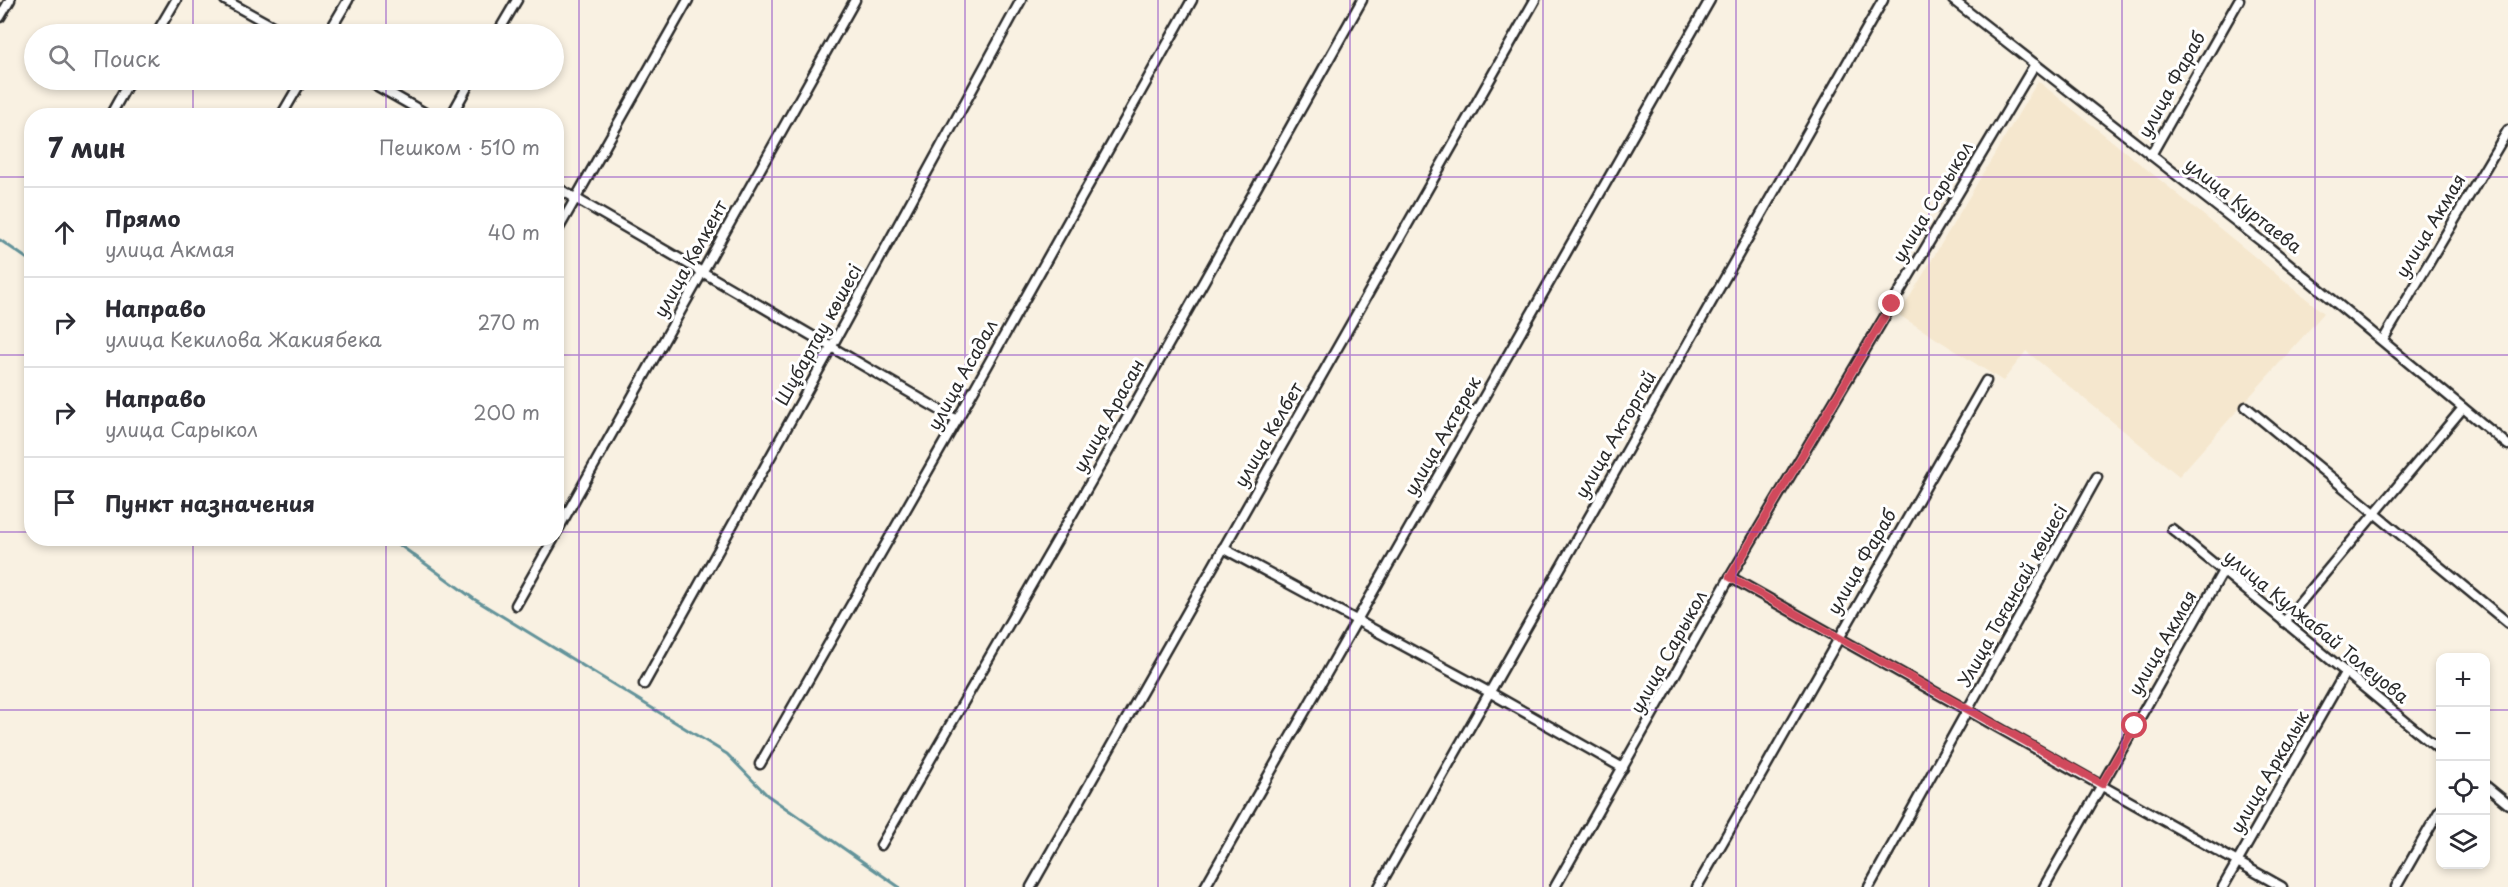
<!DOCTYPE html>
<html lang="ru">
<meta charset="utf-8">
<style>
:root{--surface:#fff;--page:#f2f2f3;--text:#2b2b33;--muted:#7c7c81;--line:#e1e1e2}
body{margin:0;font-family:"Playpen Sans",sans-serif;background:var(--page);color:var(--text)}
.controls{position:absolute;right:18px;bottom:18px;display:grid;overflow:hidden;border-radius:12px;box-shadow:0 3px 9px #0003}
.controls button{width:54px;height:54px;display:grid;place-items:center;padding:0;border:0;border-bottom:2px solid var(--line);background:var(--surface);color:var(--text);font:30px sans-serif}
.stop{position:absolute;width:18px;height:18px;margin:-14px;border:4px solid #d1495b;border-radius:50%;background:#fff}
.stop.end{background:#d1495b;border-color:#fff;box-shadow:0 2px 6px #0008}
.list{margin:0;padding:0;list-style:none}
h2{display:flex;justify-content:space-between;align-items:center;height:78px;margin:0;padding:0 24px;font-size:26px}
h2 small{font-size:20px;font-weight:400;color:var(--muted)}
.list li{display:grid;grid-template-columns:39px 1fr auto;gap:18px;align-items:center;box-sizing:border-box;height:90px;padding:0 24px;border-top:2px solid var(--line)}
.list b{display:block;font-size:22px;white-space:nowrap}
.list p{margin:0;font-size:20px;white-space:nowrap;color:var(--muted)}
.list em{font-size:20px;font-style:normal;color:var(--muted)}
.icon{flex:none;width:33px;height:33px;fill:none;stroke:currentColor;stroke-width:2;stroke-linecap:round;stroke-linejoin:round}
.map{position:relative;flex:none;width:2508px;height:887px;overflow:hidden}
.search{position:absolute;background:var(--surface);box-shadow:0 3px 9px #0003;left:24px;top:24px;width:540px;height:66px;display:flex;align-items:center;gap:15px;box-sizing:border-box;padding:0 21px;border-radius:33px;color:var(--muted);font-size:22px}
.panel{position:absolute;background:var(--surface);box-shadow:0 3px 9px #0003;left:24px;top:108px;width:540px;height:438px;border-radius:24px}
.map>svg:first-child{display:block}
.built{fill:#f5e7ce}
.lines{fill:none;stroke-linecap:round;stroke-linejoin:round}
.stream{stroke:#63939a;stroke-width:3}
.minor-casing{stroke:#2b2b2b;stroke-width:13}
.minor{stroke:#fff;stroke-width:8}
.route{stroke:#d1495b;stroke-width:8}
.grid{fill:none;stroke:#7b2cbf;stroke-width:1.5;stroke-opacity:0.55}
.labels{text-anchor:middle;stroke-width:6;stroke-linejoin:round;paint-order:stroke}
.street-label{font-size:18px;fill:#2b2b2b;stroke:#fff}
</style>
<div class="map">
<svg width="2508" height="887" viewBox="0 0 2508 887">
<rect width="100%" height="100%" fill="#f9f1e2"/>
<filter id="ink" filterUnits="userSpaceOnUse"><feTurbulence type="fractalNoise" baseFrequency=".0167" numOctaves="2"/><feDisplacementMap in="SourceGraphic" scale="12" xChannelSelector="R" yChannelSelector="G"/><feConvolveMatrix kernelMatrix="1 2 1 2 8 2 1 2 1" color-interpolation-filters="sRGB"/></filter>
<g filter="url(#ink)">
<!-- built -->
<polygon class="built" points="2038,81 2324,313 2179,476 2026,351 2003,381 1899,315"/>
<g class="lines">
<!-- stream -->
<g class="stream">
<polyline points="0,240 32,262"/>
<polyline points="390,538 474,599 727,754 767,795 899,887"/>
</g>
<!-- minor casing -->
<g class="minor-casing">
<g id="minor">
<polyline points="225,0 287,34"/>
<polyline points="1953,0 2270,248 2508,445"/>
<polyline points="0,17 10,0"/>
<polyline points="156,34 176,0"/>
<polyline points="328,34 348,0"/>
<polyline points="497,34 517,0"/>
<polyline points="367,80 430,116"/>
<polyline points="110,116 130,80"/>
<polyline points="281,116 302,80"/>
<polyline points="451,116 471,80"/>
<polyline points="2151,155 2239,0"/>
<polyline points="556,187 957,420"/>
<polyline points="556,233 688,0"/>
<polyline points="2383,340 2508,130"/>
<polyline points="2246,407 2508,623"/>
<polyline points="2172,529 2440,750"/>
<polyline points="556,533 855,0"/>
<polyline points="1223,548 1489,692 1623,768"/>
<polyline points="1730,577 2282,887"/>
<polyline points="516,605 554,538"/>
<polyline points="2284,622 2463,408"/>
<polyline points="644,684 832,346 1021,0"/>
<polyline points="760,764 957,420 1192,0"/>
<polyline points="2486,786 2508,804"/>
<polyline points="881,845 1100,466 1362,0"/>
<polyline points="1031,887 1535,0"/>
<polyline points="1205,887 1710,0"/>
<polyline points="1379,887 1883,0"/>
<polyline points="1555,887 1730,577 2035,64"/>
<polyline points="1697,887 1986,381"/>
<polyline points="1869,887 2097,477"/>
<polyline points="2044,887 2223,571"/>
<polyline points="2223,887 2345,673"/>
<polyline points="2396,887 2440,810"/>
</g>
</g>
<!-- minor -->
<use href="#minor" class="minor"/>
</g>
</g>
<g class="lines" filter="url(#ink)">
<!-- route -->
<polyline class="route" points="1892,304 1730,577 2102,784 2135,726"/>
</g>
<!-- grid -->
<path class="grid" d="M193 0V34M386 0V34M579 0V887M772 0V887M965 0V887M1158 0V887M1350 0V887M1543 0V887M1736 0V887M1929 0V887M2122 0V887M2315 0V887M193 80V116M386 80V116M0 177H32M556 177H2508M0 355H32M556 355H2508M0 532H32M556 532H2508M193 538V887M386 538V887M0 710H2440M2486 710H2508"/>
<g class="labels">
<!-- street labels -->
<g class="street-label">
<text transform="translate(2172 85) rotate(-61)" y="6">улица Фараб</text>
<text transform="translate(1933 202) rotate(-59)" y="6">улица Сарыкол</text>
<text transform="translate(2243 206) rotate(38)" y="6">улица Куртаева</text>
<text transform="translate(2431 226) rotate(-59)" y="6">улица Акмая</text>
<text transform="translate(691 259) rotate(-61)" y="6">улица Көлкент</text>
<text transform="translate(819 335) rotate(-61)" y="6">Шұбартау көшесі</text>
<text transform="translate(963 375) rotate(-61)" y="6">улица Асадал</text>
<text transform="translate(1109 416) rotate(-61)" y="6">улица Арасан</text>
<text transform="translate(1269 435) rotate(-60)" y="6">улица Келбет</text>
<text transform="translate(1616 435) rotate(-60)" y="6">улица Акторгай</text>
<text transform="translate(1443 436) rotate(-60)" y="6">улица Актерек</text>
<text transform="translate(1862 562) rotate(-60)" y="6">улица Фараб</text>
<text transform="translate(2013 596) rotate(-61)" y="6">Улица Тоғансай көшесі</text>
<text transform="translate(2316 627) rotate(39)" y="6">улица Кулжабай Толеуова</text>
<text transform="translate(2163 643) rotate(-60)" y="6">улица Акмая</text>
<text transform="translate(1669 652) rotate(-61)" y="6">улица Сарыкол</text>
<text transform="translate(2270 772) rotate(-60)" y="6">улица Аркалык</text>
</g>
</g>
</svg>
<div class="controls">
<button>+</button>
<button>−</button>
<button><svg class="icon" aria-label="locate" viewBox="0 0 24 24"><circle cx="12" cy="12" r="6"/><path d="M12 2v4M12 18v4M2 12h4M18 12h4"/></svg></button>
<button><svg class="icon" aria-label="layers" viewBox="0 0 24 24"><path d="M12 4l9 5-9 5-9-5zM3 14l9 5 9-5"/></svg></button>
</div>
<div class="stop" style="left:2135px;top:726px"></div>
<div class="stop end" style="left:1892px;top:304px"></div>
<div class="search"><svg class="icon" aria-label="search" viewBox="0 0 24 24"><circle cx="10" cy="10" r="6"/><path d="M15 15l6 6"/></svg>Поиск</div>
<section class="panel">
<h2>7 мин<small>Пешком · 510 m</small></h2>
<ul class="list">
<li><svg class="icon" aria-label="ahead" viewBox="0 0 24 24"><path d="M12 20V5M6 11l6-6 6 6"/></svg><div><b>Прямо</b><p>улица Акмая</p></div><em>40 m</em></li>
<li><svg class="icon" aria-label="right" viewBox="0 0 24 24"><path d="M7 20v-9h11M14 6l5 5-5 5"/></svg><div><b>Направо</b><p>улица Кекилова Жакиябека</p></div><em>270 m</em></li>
<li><svg class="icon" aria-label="right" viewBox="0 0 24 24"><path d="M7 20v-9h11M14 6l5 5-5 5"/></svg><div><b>Направо</b><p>улица Сарыкол</p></div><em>200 m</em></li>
<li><svg class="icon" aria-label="arrive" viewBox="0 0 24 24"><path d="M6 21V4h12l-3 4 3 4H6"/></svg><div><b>Пункт назначения</b></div></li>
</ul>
</section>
</div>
